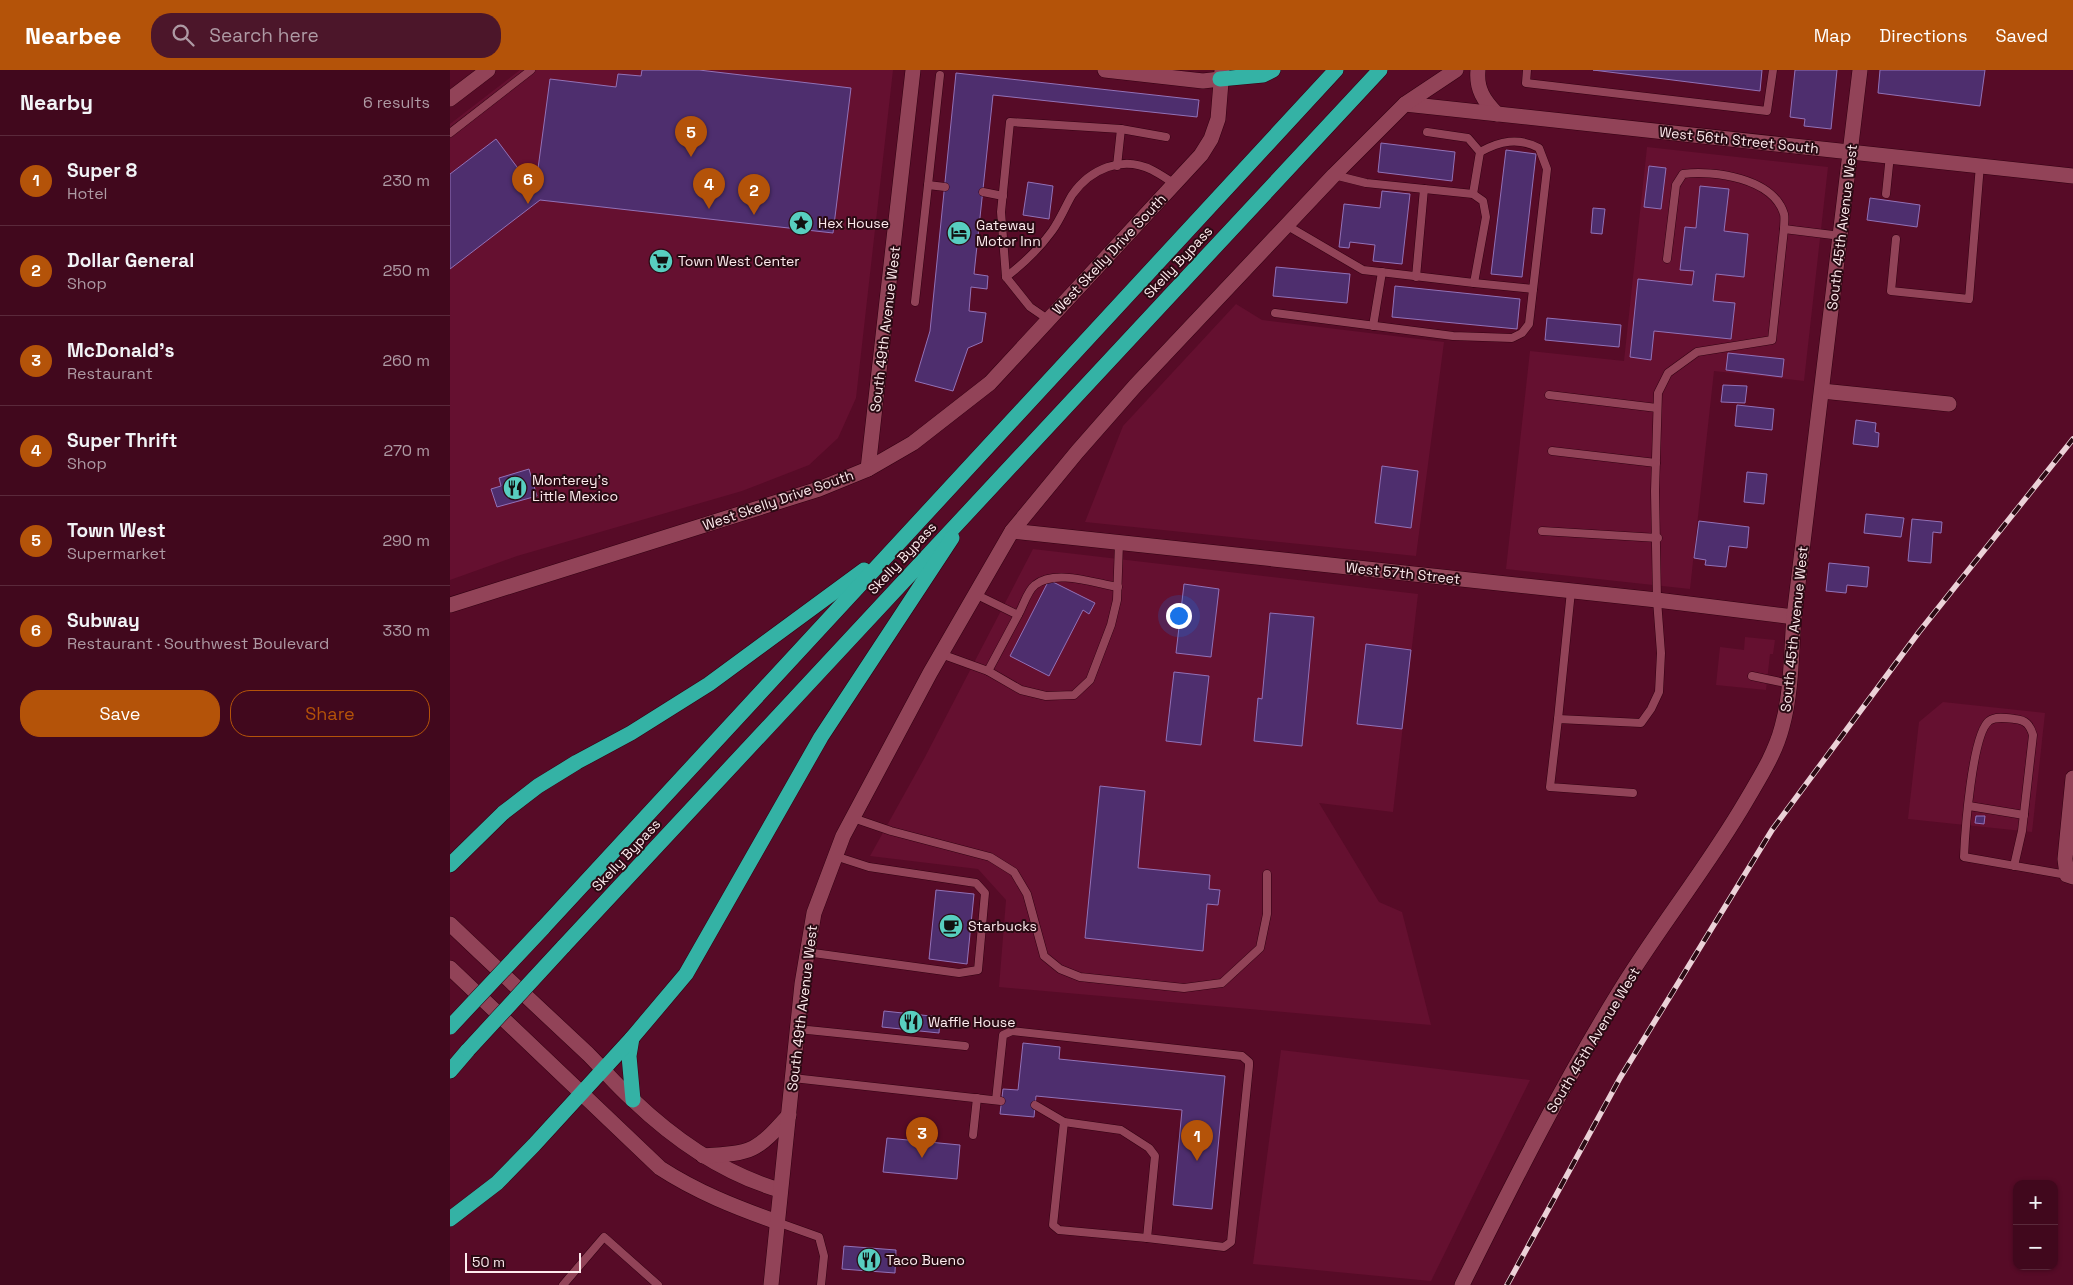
<!DOCTYPE html>
<meta charset="utf-8">
<style>
:root{--surface:#41081d;--page:#4c162a;--text:#f1f3f6;--muted:#ae9aa4;--line:#5a293b;--accent:#b45309}
body{margin:0;font-family:"Space Grotesk",sans-serif;background:var(--page);color:var(--text)}
.controls{position:absolute;right:15px;bottom:15px;display:grid;overflow:hidden;border-radius:10px;box-shadow:0 1px 4px #0004}
.controls button{width:45px;height:45px;display:grid;place-items:center;padding:0;border:0;border-bottom:1px solid var(--line);background:var(--surface);color:var(--text);font:25px sans-serif}
.scale{position:absolute;left:15px;bottom:12px;width:116px;box-sizing:border-box;padding-left:5px;border:2px solid #fdeaed;border-top:0;font-size:14px;line-height:18px;white-space:nowrap;color:#fdeaed;-webkit-text-stroke:4px #2a0a13;paint-order:stroke}
.you{position:absolute;left:728px;top:545px;width:18px;height:18px;margin:-12px;border:4px solid #fff;border-radius:50%;background:#1a73e8;box-shadow:0 0 0 8px #1a73e833}
.badge{display:grid;place-items:center;width:32px;height:32px;border-radius:50%;background:var(--accent);color:#fff;font-size:16px;font-weight:700}
.pin{position:absolute;translate:-50% -41px;filter:drop-shadow(0 1px 2px #0008)}
.pin::after{content:'';position:absolute;top:26px;width:18px;height:15px;background:inherit;clip-path:polygon(0 0,100% 0,50% 100%)}
.list{margin:0;padding:0;list-style:none}
h2{display:flex;justify-content:space-between;align-items:center;height:65px;margin:0;padding:0 20px;font-size:21px}
h2 small{font-size:16px;font-weight:400;color:var(--muted)}
.list li{display:grid;grid-template-columns:32px 1fr auto;gap:15px;align-items:center;box-sizing:border-box;height:90px;padding:0 20px;border-top:1px solid var(--line)}
.list b{display:block;font-size:19px;white-space:nowrap}
.list p{margin:0;font-size:16px;white-space:nowrap;color:var(--muted)}
.list em{font-size:16px;font-style:normal;color:var(--muted)}
.actions{display:flex;gap:10px;padding:15px 20px}
.actions a{flex:1;padding:11px 0;border:1px solid var(--accent);border-radius:20px;text-align:center;font-size:18px;color:var(--accent)}
.actions .main{background:var(--accent);color:#fff}
.icon{flex:none;width:28px;height:28px;fill:none;stroke:currentColor;stroke-width:2;stroke-linecap:round;stroke-linejoin:round}
.map{position:relative;flex:none;width:1623px;height:1215px;overflow:hidden}
header{display:flex;align-items:center;gap:30px;box-sizing:border-box;height:70px;padding:0 25px;background:var(--accent);color:#fff}
header strong{font-size:24px}
nav{display:flex;gap:28px;margin-inline-start:auto;font-size:18px}
.search{width:350px;height:45px;background:var(--page);display:flex;align-items:center;gap:12px;box-sizing:border-box;padding:0 18px;border-radius:20px;color:var(--muted);font-size:19px}
main{display:flex}
aside{flex:1;background:var(--surface)}
.map>svg:first-child{display:block}
.built{fill:#651030}
.building{fill:#4e2e6e;stroke:#9271b7}
.lines{fill:none;stroke-linecap:round;stroke-linejoin:round}
.service-casing{stroke:#330012;stroke-width:9}
.minor-casing{stroke:#330012;stroke-width:16}
.tertiary-casing{stroke:#330012;stroke-width:16}
.motorway-casing{stroke:#330012;stroke-width:16}
.service{stroke:#924358;stroke-width:8}
.minor{stroke:#924358;stroke-width:15}
.tertiary{stroke:#924358;stroke-width:15}
.motorway{stroke:#34b2a5;stroke-width:15}
.rail-casing{stroke:#ebd1d7;stroke-width:5.5}
.rail{stroke:#2a0a13;stroke-width:4;stroke-dasharray:11;stroke-linecap:butt}
.motorway-bridge-casing{stroke:#330012;stroke-width:16;stroke-linecap:butt}
.motorway-bridge{stroke:#34b2a5;stroke-width:15}
.labels{text-anchor:middle;stroke-width:4;stroke-linejoin:round;paint-order:stroke}
.street-label{font-size:14px;fill:#fdeaed;stroke:#2a0a13}
.poi-label{font-size:14px;fill:#fdeaed;stroke:#2a0a13;text-anchor:start}
</style>
<header>
<strong>Nearbee</strong>
<div class="search"><svg class="icon" aria-label="search" viewBox="0 0 24 24"><circle cx="10" cy="10" r="6"/><path d="M15 15l6 6"/></svg>Search here</div>
<nav><a>Map</a><a>Directions</a><a>Saved</a></nav>
</header>
<main>
<aside>
<h2>Nearby<small>6 results</small></h2>
<ul class="list">
<li><span class="badge">1</span><div><b>Super 8</b><p>Hotel</p></div><em>230 m</em></li>
<li><span class="badge">2</span><div><b>Dollar General</b><p>Shop</p></div><em>250 m</em></li>
<li><span class="badge">3</span><div><b>McDonald's</b><p>Restaurant</p></div><em>260 m</em></li>
<li><span class="badge">4</span><div><b>Super Thrift</b><p>Shop</p></div><em>270 m</em></li>
<li><span class="badge">5</span><div><b>Town West</b><p>Supermarket</p></div><em>290 m</em></li>
<li><span class="badge">6</span><div><b>Subway</b><p>Restaurant · Southwest Boulevard</p></div><em>330 m</em></li>
</ul>
<div class="actions"><a class="main">Save</a><a>Share</a></div>
</aside>
<div class="map">
<svg width="1623" height="1215" viewBox="0 0 1623 1215">
<rect width="100%" height="100%" fill="#570b27"/>
<!-- built -->
<g class="built">
<polygon points="70,0 443,0 406,328 388,368 359,395 292,421 67,486 0,510 0,54"/>
<polygon points="1197,77 1378,97 1354,311 1264,301 1240,519 1056,499 1080,281 1174,291"/>
<polygon points="786,234 812,250 994,272 966,486 635,452 673,356"/>
<polygon points="583,479 968,524 943,742 869,733 929,832 952,842 981,955 549,917 556,830 528,799 420,786 475,687"/>
<polygon points="1295,567 1325,570 1323,584 1320,584 1316,620 1266,615 1270,577 1294,580"/>
<polygon points="1493,632 1595,643 1582,762 1458,749 1469,652"/>
<polygon points="831,980 1080,1010 981,1211 803,1194"/>
</g>
<!-- building -->
<g class="building">
<polygon points="192,0 249,0 401,18 383,163 90,130 0,199 0,104 46,69 85,121 100,9 166,17 168,4 191,6"/>
<polygon points="1143,0 1312,0 1310,21"/>
<polygon points="1345,0 1387,0 1381,59 1354,56 1355,49 1340,47"/>
<polygon points="1430,0 1535,0 1530,36 1428,23"/>
<polygon points="506,3 749,30 747,47 543,25 524,204 538,206 537,219 521,217 519,241 536,243 532,272 518,278 503,321 465,311 480,261"/>
<polygon points="931,73 1005,82 1002,111 928,102"/>
<polygon points="1056,80 1086,84 1072,207 1041,204"/>
<polygon points="1199,96 1216,98 1211,139 1194,137"/>
<polygon points="578,112 603,116 599,149 573,145"/>
<polygon points="1250,116 1279,119 1274,161 1298,164 1294,207 1266,204 1263,231 1285,233 1281,269 1204,261 1201,290 1180,287 1188,209 1242,215 1244,201 1230,200 1235,157 1246,158"/>
<polygon points="932,121 960,124 952,194 923,191 925,175 900,172 899,178 889,177 894,134 930,138"/>
<polygon points="1420,128 1470,135 1467,157 1417,150"/>
<polygon points="1143,138 1155,139 1152,164 1141,163"/>
<polygon points="826,197 900,204 897,233 823,226"/>
<polygon points="945,216 1070,229 1067,259 942,247"/>
<polygon points="1097,248 1171,255 1169,277 1095,270"/>
<polygon points="1278,283 1334,289 1332,307 1276,300"/>
<polygon points="1273,315 1297,316 1295,333 1271,332"/>
<polygon points="1287,335 1324,339 1322,360 1285,356"/>
<polygon points="1406,350 1426,353 1425,362 1429,363 1428,377 1403,374"/>
<polygon points="932,396 968,401 961,458 925,453"/>
<polygon points="79,399 87,426 47,437 41,419 51,416 49,408"/>
<polygon points="1297,402 1317,404 1314,434 1294,432"/>
<polygon points="1416,444 1454,448 1451,467 1414,463"/>
<polygon points="1462,449 1492,452 1491,463 1483,462 1481,493 1458,491"/>
<polygon points="1249,451 1299,457 1297,478 1279,476 1276,497 1255,495 1256,490 1244,488"/>
<polygon points="1379,493 1419,497 1417,517 1397,515 1396,523 1376,521"/>
<polygon points="599,510 645,533 639,544 633,540 599,606 560,586"/>
<polygon points="734,514 769,519 761,587 726,583"/>
<polygon points="820,543 864,547 852,676 804,671 808,628 812,629"/>
<polygon points="916,574 961,580 952,659 907,654"/>
<polygon points="724,602 759,606 751,675 716,671"/>
<polygon points="650,716 695,721 688,798 760,805 759,819 770,820 768,835 757,834 753,881 635,868"/>
<polygon points="1526,746 1535,746 1534,754 1525,753"/>
<polygon points="486,820 524,824 517,894 479,889"/>
<polygon points="434,941 490,947 489,963 432,957"/>
<polygon points="573,973 610,977 609,989 775,1006 762,1139 723,1135 732,1040 586,1026 584,1047 550,1044 553,1019 568,1020"/>
<polygon points="437,1068 510,1075 507,1109 433,1102"/>
<polygon points="394,1176 446,1180 445,1203 392,1199"/>
</g>
<g class="lines">
<!-- service casing -->
<g class="service-casing">
<g id="service">
<polyline points="1077,0 1076,13 1317,41 1323,0"/>
<polyline points="490,5 478,115 495,117"/>
<polyline points="977,62 1018,68 1030,82 1023,124"/>
<polyline points="0,63 81,0"/>
<polyline points="667,96 671,59"/>
<polyline points="533,122 553,126"/>
<polyline points="1436,124 1440,85"/>
<polyline points="836,155 913,200 1024,213 1036,147 1033,131 1023,124 916,113 884,105"/>
<polyline points="1446,169 1441,221 1519,229 1530,95"/>
<path d="M1217 189 1226 115 1233 104C1264 100 1323 108 1334 144 1335 148 1334 155 1334 159L1391 166"/>
<polyline points="556,207 551,142 560,52 671,59 716,67"/>
<polyline points="966,207 974,119"/>
<polyline points="1024,213 1083,219"/>
<polyline points="465,232 478,115"/>
<path d="M825 243 1003 266 1062 268 1072 263 1079 254 1097 99 1089 78C1068 67 1050 71 1030 82"/>
<path d="M599 250 580 237 556 207C573 194 589 179 602 161 610 150 615 137 622 125 640 99 672 85 702 100 710 104 717 109 725 114"/>
<polyline points="923,256 932,202"/>
<polyline points="1099,325 1207,338"/>
<polyline points="1102,381 1206,393"/>
<polyline points="1092,461 1208,468"/>
<polyline points="525,524 568,545 538,601"/>
<path d="M568 545C573 537 577 521 585 515 605 499 644 513 668 517"/>
<polyline points="491,584 538,601 571,620 596,626 624,625 640,610 661,555 667,530 669,473"/>
<polyline points="1302,606 1340,614"/>
<polyline points="1108,649 1121,521"/>
<polyline points="1183,723 1100,717 1108,649 1191,653 1201,639 1209,622 1211,583 1207,530 1205,421 1208,323 1218,303 1247,282 1322,270 1334,159"/>
<polyline points="1519,736 1574,745"/>
<polyline points="403,748 441,761 540,787 564,802 577,824 594,886 610,899 630,907 734,918 772,913 810,878 817,844 817,804"/>
<path d="M1564 796 1572 761 1583 665C1580 655 1576 650 1565 649 1557 648 1545 646 1539 651 1522 664 1515 763 1514 787L1617 805"/>
<polyline points="356,882 509,903 528,900 535,823 526,813 419,797 385,786"/>
<polyline points="348,959 515,976"/>
<polyline points="343,1008 551,1031"/>
<polyline points="546,1030 553,965 562,961 792,986 799,992 799,996 781,1172 774,1177 697,1168 705,1086 699,1078 671,1060 614,1052 585,1035"/>
<polyline points="614,1052 603,1155 609,1160 697,1168"/>
<polyline points="523,1065 527,1028"/>
<polyline points="327,1152 369,1167 374,1186 371,1215"/>
<polyline points="113,1215 154,1167 208,1215"/>
</g>
</g>
<!-- minor casing -->
<g class="minor-casing">
<g id="minor">
<polyline points="655,0 753,11 770,9"/>
<path d="M1028 0C1026 19 1034 31 1047 44"/>
<polyline points="955,34 1623,106"/>
<polyline points="1372,321 1499,334"/>
<polyline points="562,461 1207,530 1344,547"/>
<polyline points="1623,708 1615,789 1617,805 1623,807"/>
<path d="M1012 1215C1061 1117 1110 1018 1168 924 1208 858 1257 798 1296 731 1310 707 1325 684 1332 657 1342 621 1341 583 1344 547L1410 0"/>
</g>
</g>
<!-- tertiary casing -->
<g class="tertiary-casing">
<g id="tertiary">
<polyline points="0,29 38,0"/>
<polyline points="418,399 463,0"/>
<polyline points="0,535 369,419 418,399 463,373 540,313 751,85 761,69 768,49 772,0"/>
<path d="M0 854C46 898 92 941 138 984 153 999 167 1016 183 1030 225 1070 274 1104 330 1120"/>
<path d="M0 898 210 1098C247 1122 285 1137 327 1152"/>
<path d="M253 1086C303 1083 306 1082 339 1045"/>
<polyline points="321,1215 352,914 364,843 393,766 480,603 562,461 627,382 685,316 884,105 955,34 1006,0"/>
</g>
</g>
<!-- motorway casing -->
<g class="motorway-casing">
<g id="motorway">
<polyline points="770,9 813,5 823,0"/>
<polyline points="0,795 53,743 88,716 127,692 181,663 259,614 414,500"/>
<polyline points="93,858 886,0"/>
<polyline points="113,877 930,0"/>
<polyline points="182,968 179,986 183,1030"/>
<polyline points="0,1001 18,980"/>
<polyline points="0,1149 47,1113 84,1075 182,968 236,904 371,667 502,468"/>
</g>
</g>
<!-- service -->
<use href="#service" class="service"/>
<!-- minor -->
<use href="#minor" class="minor"/>
<!-- tertiary -->
<use href="#tertiary" class="tertiary"/>
<!-- motorway -->
<use href="#motorway" class="motorway"/>
<!-- rail casing -->
<g class="rail-casing">
<polyline id="rail" points="1057,1215 1170,1008 1322,760 1469,562 1623,369"/>
</g>
<!-- rail -->
<use href="#rail" class="rail"/>
<!-- motorway-bridge casing -->
<g class="motorway-bridge-casing">
<g id="motorway-bridge">
<polyline points="0,957 93,858"/>
<polyline points="18,980 113,877"/>
</g>
</g>
<!-- motorway-bridge -->
<use href="#motorway-bridge" class="motorway-bridge"/>
</g>
<!-- icons -->
<defs>
<g id="sight-disc" transform="scale(1.25)"><circle r="9.5" fill="#58cec0" stroke="#2a0a13"/><path d="M0-6L1.8-2.2L6-1.7L2.9 1.2L3.7 5.4L0 3.3L-3.7 5.4L-2.9 1.2L-6-1.7L-1.8-2.2Z" fill="#111"/></g>
<g id="hotel-disc" transform="scale(1.25)"><circle r="9.5" fill="#58cec0" stroke="#2a0a13"/><path d="M-6-4.5h1.5V1H6V5H4.5V3h-9V5H-6ZM-4 0a1.8 1.8 0 1 1 3.6 0ZM.5 0V-2.5h3Q6-2.5 6 0Z" fill="#111"/></g>
<g id="supermarket-disc" transform="scale(1.25)"><circle r="9.5" fill="#58cec0" stroke="#2a0a13"/><path d="M-6-5.5h2.5l.6 2H6L4.5 2H-2.5L-4.4-4H-6ZM-1.5 3.2a1.3 1.3 0 1 0 .1 0ZM3 3.2a1.3 1.3 0 1 0 .1 0Z" fill="#111"/></g>
<g id="restaurant-disc" transform="scale(1.25)"><circle r="9.5" fill="#58cec0" stroke="#2a0a13"/><path d="M-5-6h1v4h1v-4h1v4h1v-4h1v5L-1.5 .5V6h-2V.5L-5-1ZM5-6V6H3V1.5H1.5Q1.5-4 5-6Z" fill="#111"/></g>
<g id="cafe-disc" transform="scale(1.25)"><circle r="9.5" fill="#58cec0" stroke="#2a0a13"/><path d="M-5.5-4.5H6V0H3Q3 3.5 0 3.5H-2.5Q-5.5 3.5-5.5 0ZM3-3.2v2h1.7v-2ZM-6 4.5H4V6H-6Z" fill="#111"/></g>
</defs>
<g fill-rule="evenodd">
<use href="#sight-disc" x="351" y="153"/>
<use href="#hotel-disc" x="509" y="163"/>
<use href="#supermarket-disc" x="211" y="191"/>
<use href="#restaurant-disc" x="65" y="418"/>
<use href="#cafe-disc" x="501" y="856"/>
<use href="#restaurant-disc" x="461" y="952"/>
<use href="#restaurant-disc" x="419" y="1190"/>
</g>
<g class="labels">
<!-- street labels -->
<g class="street-label">
<text transform="translate(1289 70) rotate(6)" y="5">West 56th Street South</text>
<text transform="translate(1392 157) rotate(-83)" y="5">South 45th Avenue West</text>
<text transform="translate(659 184) rotate(-47)" y="5">West Skelly Drive South</text>
<text transform="translate(728 192) rotate(-47)" y="5">Skelly Bypass</text>
<text transform="translate(435 259) rotate(-83)" y="5">South 49th Avenue West</text>
<text transform="translate(328 430) rotate(-19)" y="5">West Skelly Drive South</text>
<text transform="translate(452 488) rotate(-47)" y="5">Skelly Bypass</text>
<text transform="translate(953 503) rotate(6)" y="5">West 57th Street</text>
<text transform="translate(1344 559) rotate(-84)" y="5">South 45th Avenue West</text>
<text transform="translate(176 785) rotate(-47)" y="5">Skelly Bypass</text>
<text transform="translate(352 938) rotate(-83)" y="5">South 49th Avenue West</text>
<text transform="translate(1143 970) rotate(-59)" y="5">South 45th Avenue West</text>
</g>
<!-- poi labels -->
<g class="poi-label">
<text x="368" y="158">Hex House</text>
<text x="526" y="160">Gateway<tspan x="526" dy="16">Motor Inn</tspan></text>
<text x="228" y="196">Town West Center</text>
<text x="82" y="415">Monterey's<tspan x="82" dy="16">Little Mexico</tspan></text>
<text x="518" y="861">Starbucks</text>
<text x="478" y="957">Waffle House</text>
<text x="436" y="1195">Taco Bueno</text>
</g>
</g>
</svg>
<div class="controls">
<button>+</button>
<button>−</button>
</div>
<div class="scale">50 m</div>
<div class="you"></div>
<div class="pin badge" style="left:747px;top:1091px">1</div>
<div class="pin badge" style="left:304px;top:145px">2</div>
<div class="pin badge" style="left:472px;top:1088px">3</div>
<div class="pin badge" style="left:259px;top:139px">4</div>
<div class="pin badge" style="left:241px;top:87px">5</div>
<div class="pin badge" style="left:78px;top:134px">6</div>
</div>
</main>
